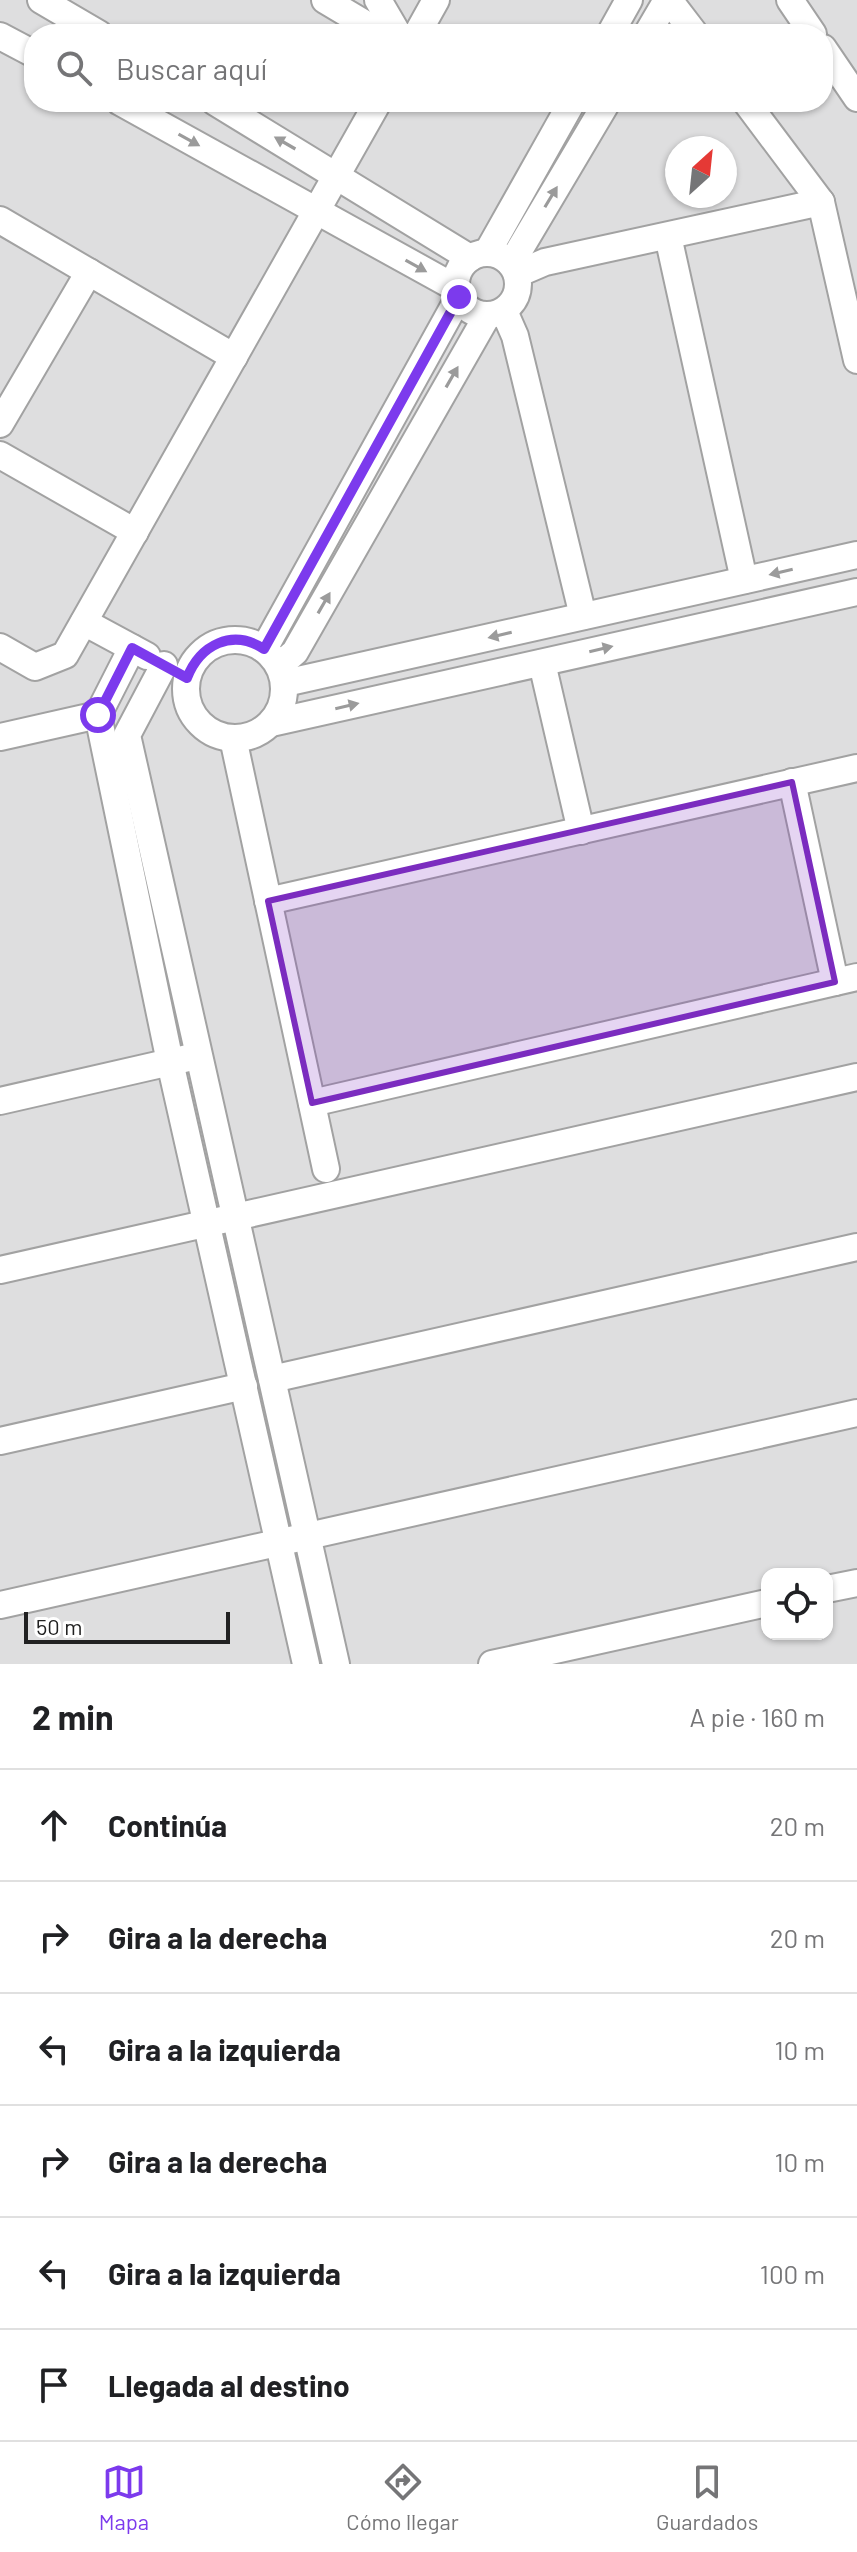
<!DOCTYPE html>
<html lang="es">
<meta charset="utf-8">
<style>
:root{--surface:#fff;--page:#f6f6f6;--text:#202124;--muted:#757577;--line:#e0e0e0;--accent:#7c3aed}
body{margin:0;font-family:Barlow,sans-serif;background:var(--page);color:var(--text)}
.controls{position:absolute;right:24px;bottom:24px;display:grid;overflow:hidden;border-radius:16px;box-shadow:0 2px 6px #0004}
.controls button{width:72px;height:72px;display:grid;place-items:center;padding:0;border:0;border-bottom:2px solid var(--line);background:var(--surface);color:var(--text);font:40px sans-serif}
.compass{position:absolute;left:665px;top:136px;width:72px;height:72px;border-radius:50%;background:var(--surface);box-shadow:0 2px 6px #0004;rotate:27deg}
.scale{position:absolute;left:24px;bottom:20px;width:206px;box-sizing:border-box;padding-left:8px;border:4px solid #212121;border-top:0;font-size:22px;line-height:28px;white-space:nowrap;color:#212121;-webkit-text-stroke:6px #fff;paint-order:stroke}
.stop{position:absolute;width:24px;height:24px;margin:-18px;border:6px solid #7c3aed;border-radius:50%;background:#fff}
.stop.end{background:#7c3aed;border-color:#fff;box-shadow:0 2px 8px #0008}
.list{margin:0;padding:0;list-style:none}
h2{display:flex;justify-content:space-between;align-items:center;height:104px;margin:0;padding:0 32px;font-size:34px}
h2 small{font-size:26px;font-weight:400;color:var(--muted)}
.list li{display:grid;grid-template-columns:52px 1fr auto;gap:24px;align-items:center;box-sizing:border-box;height:112px;padding:0 32px;border-top:2px solid var(--line)}
.list b{display:block;font-size:30px;white-space:nowrap}
.list em{font-size:26px;font-style:normal;color:var(--muted)}
.icon{flex:none;width:44px;height:44px;fill:none;stroke:currentColor;stroke-width:2;stroke-linecap:round;stroke-linejoin:round}
.map{position:relative;flex:none;width:857px;height:1664px;overflow:hidden}
.search{position:absolute;background:var(--surface);box-shadow:0 2px 6px #0004;left:24px;right:24px;top:24px;height:88px;display:flex;align-items:center;gap:20px;box-sizing:border-box;padding:0 28px;border-radius:32px;color:var(--muted);font-size:30px}
.sheet{height:776px;background:var(--surface)}
nav{display:flex;justify-content:space-around;align-items:center;box-sizing:border-box;height:112px;border-top:2px solid var(--line);background:var(--surface);font-size:22px;color:var(--muted)}
nav a{display:grid;justify-items:center;gap:4px}
nav .on{color:var(--accent)}
.map>svg:first-child{display:block}
.residential{fill:#dededf;fill-rule:evenodd}
.lines{fill:none;stroke-linecap:round;stroke-linejoin:round}
.minor-casing{stroke:#a2a2a2;stroke-width:30}
.minor{stroke:#fff;stroke-width:26}
.oneway{fill:#9b9b9b}
.route{stroke:#7c3aed;stroke-width:10}
.marked{fill:#7b2cbf;fill-opacity:0.2;stroke:#7b2cbf;stroke-width:6;stroke-linejoin:round}
</style>
<div class="map">
<svg width="857" height="1664" viewBox="0 0 857 1664">
<rect width="100%" height="100%" fill="#e9e7f2"/>
<!-- residential -->
<path class="residential" d="M0 0H857V1664H0ZM34 34H823V102H34ZM677 148H725V196H677ZM767 1574H827V1634H767Z"/>
<g class="lines">
<!-- minor casing -->
<g class="minor-casing">
<g id="minor">
<polyline points="41,0 99,34"/>
<polyline points="325,0 382,34"/>
<polyline points="378,0 398,34"/>
<polyline points="669,0 695,34"/>
<polyline points="790,0 813,34"/>
<polyline points="417,34 436,0"/>
<polyline points="610,34 629,0"/>
<polyline points="647,34 667,0"/>
<polyline points="0,36 34,54"/>
<polyline points="823,48 857,98"/>
<polyline points="120,102 456,288"/>
<polyline points="215,102 470,258"/>
<polyline points="746,102 821,202 857,360"/>
<polyline points="0,220 234,357"/>
<polyline points="668,236 744,580"/>
<circle cx="487" cy="284" r="31"/>
<polyline points="487,253 572,102"/>
<polyline points="511,264 607,102"/>
<polyline points="517,274 545,262 821,202"/>
<polyline points="504,311 515,336 583,616"/>
<polyline points="0,424 89,272"/>
<polyline points="0,455 135,532"/>
<polyline points="84,622 147,656"/>
<circle cx="235" cy="689" r="49"/>
<polyline points="0,647 35,667 65,655 378,102"/>
<polyline points="132,648 98,715 170,1062 306,1664"/>
<polyline points="264,649 459,297"/>
<polyline points="542,663 581,831"/>
<polyline points="164,665 127,735 336,1664"/>
<polyline points="279,666 295,652 487,316"/>
<polyline points="285,683 857,555"/>
<polyline points="271,723 857,592"/>
<polyline points="0,737 98,715"/>
<polyline points="233,738 326,1169"/>
<polyline points="792,782 835,982"/>
<polyline points="268,901 857,768"/>
<polyline points="0,1101 188,1058"/>
<polyline points="312,1103 857,977"/>
<polyline points="0,1270 857,1077"/>
<polyline points="272,1379 857,1247"/>
<polyline points="0,1441 244,1386"/>
<polyline points="827,1589 857,1583"/>
<polyline points="0,1605 857,1413"/>
<polyline points="492,1664 767,1603"/>
</g>
</g>
<!-- minor -->
<use href="#minor" class="minor"/>
</g>
<!-- one-way arrows -->
<defs><path id="oneway-solid" d="M-6-.8H1V-3.2L6.5 0L1 3.2V.8H-6Z" transform="scale(2)"/></defs>
<g class="oneway">
<use href="#oneway-solid" transform="translate(189 140) rotate(29)"/>
<use href="#oneway-solid" transform="translate(285 143) rotate(-150)"/>
<use href="#oneway-solid" transform="translate(551 197) rotate(-59)"/>
<use href="#oneway-solid" transform="translate(416 266) rotate(29)"/>
<use href="#oneway-solid" transform="translate(452 377) rotate(-60)"/>
<use href="#oneway-solid" transform="translate(781 572) rotate(167)"/>
<use href="#oneway-solid" transform="translate(324 603) rotate(-60)"/>
<use href="#oneway-solid" transform="translate(500 635) rotate(167)"/>
<use href="#oneway-solid" transform="translate(601 649) rotate(-13)"/>
<use href="#oneway-solid" transform="translate(347 706) rotate(-13)"/>
</g>
<g class="lines">
<!-- route -->
<path class="route" d="M98 715 132 648 187 678C200 645 232 628 264 649L459 297"/>
</g>
<!-- marked area -->
<path class="marked" d="M792 782 835 982 312 1103 268 901Z"/>
</svg>
<div class="controls">
<button><svg class="icon" aria-label="locate" viewBox="0 0 24 24"><circle cx="12" cy="12" r="6"/><path d="M12 2v4M12 18v4M2 12h4M18 12h4"/></svg></button>
</div>
<svg class="compass" viewBox="-18 -18 36 36"><path d="M0-13l5 13h-10z" fill="#e53935"/><path d="M0 13l5-13h-10z" fill="#757577"/></svg>
<div class="scale">50 m</div>
<div class="stop" style="left:98px;top:715px"></div>
<div class="stop end" style="left:459px;top:297px"></div>
<div class="search"><svg class="icon" aria-label="search" viewBox="0 0 24 24"><circle cx="10" cy="10" r="6"/><path d="M15 15l6 6"/></svg>Buscar aquí</div>
</div>
<section class="sheet">
<h2>2 min<small>A pie · 160 m</small></h2>
<ul class="list">
<li><svg class="icon" aria-label="ahead" viewBox="0 0 24 24"><path d="M12 20V5M6 11l6-6 6 6"/></svg><div><b>Continúa</b></div><em>20 m</em></li>
<li><svg class="icon" aria-label="right" viewBox="0 0 24 24"><path d="M7 20v-9h11M14 6l5 5-5 5"/></svg><div><b>Gira a la derecha</b></div><em>20 m</em></li>
<li><svg class="icon" aria-label="left" viewBox="0 0 24 24"><path d="M17 20v-9H6M10 6l-5 5 5 5"/></svg><div><b>Gira a la izquierda</b></div><em>10 m</em></li>
<li><svg class="icon" aria-label="right" viewBox="0 0 24 24"><path d="M7 20v-9h11M14 6l5 5-5 5"/></svg><div><b>Gira a la derecha</b></div><em>10 m</em></li>
<li><svg class="icon" aria-label="left" viewBox="0 0 24 24"><path d="M17 20v-9H6M10 6l-5 5 5 5"/></svg><div><b>Gira a la izquierda</b></div><em>100 m</em></li>
<li><svg class="icon" aria-label="arrive" viewBox="0 0 24 24"><path d="M6 21V4h12l-3 4 3 4H6"/></svg><div><b>Llegada al destino</b></div></li>
</ul>
</section>
<nav>
<a class="on"><svg class="icon" aria-label="map" viewBox="0 0 24 24"><path d="M3 6l6-2 6 2 6-2v14l-6 2-6-2-6 2zM9 4v14M15 6v14"/></svg>Mapa</a>
<a><svg class="icon" aria-label="directions" viewBox="0 0 24 24"><path d="M12 3l9 9-9 9-9-9zM9 14v-3h6M13 9l2 2-2 2"/></svg>Cómo llegar</a>
<a><svg class="icon" aria-label="saved" viewBox="0 0 24 24"><path d="M7 4h10v16l-5-4-5 4z"/></svg>Guardados</a>
</nav>
